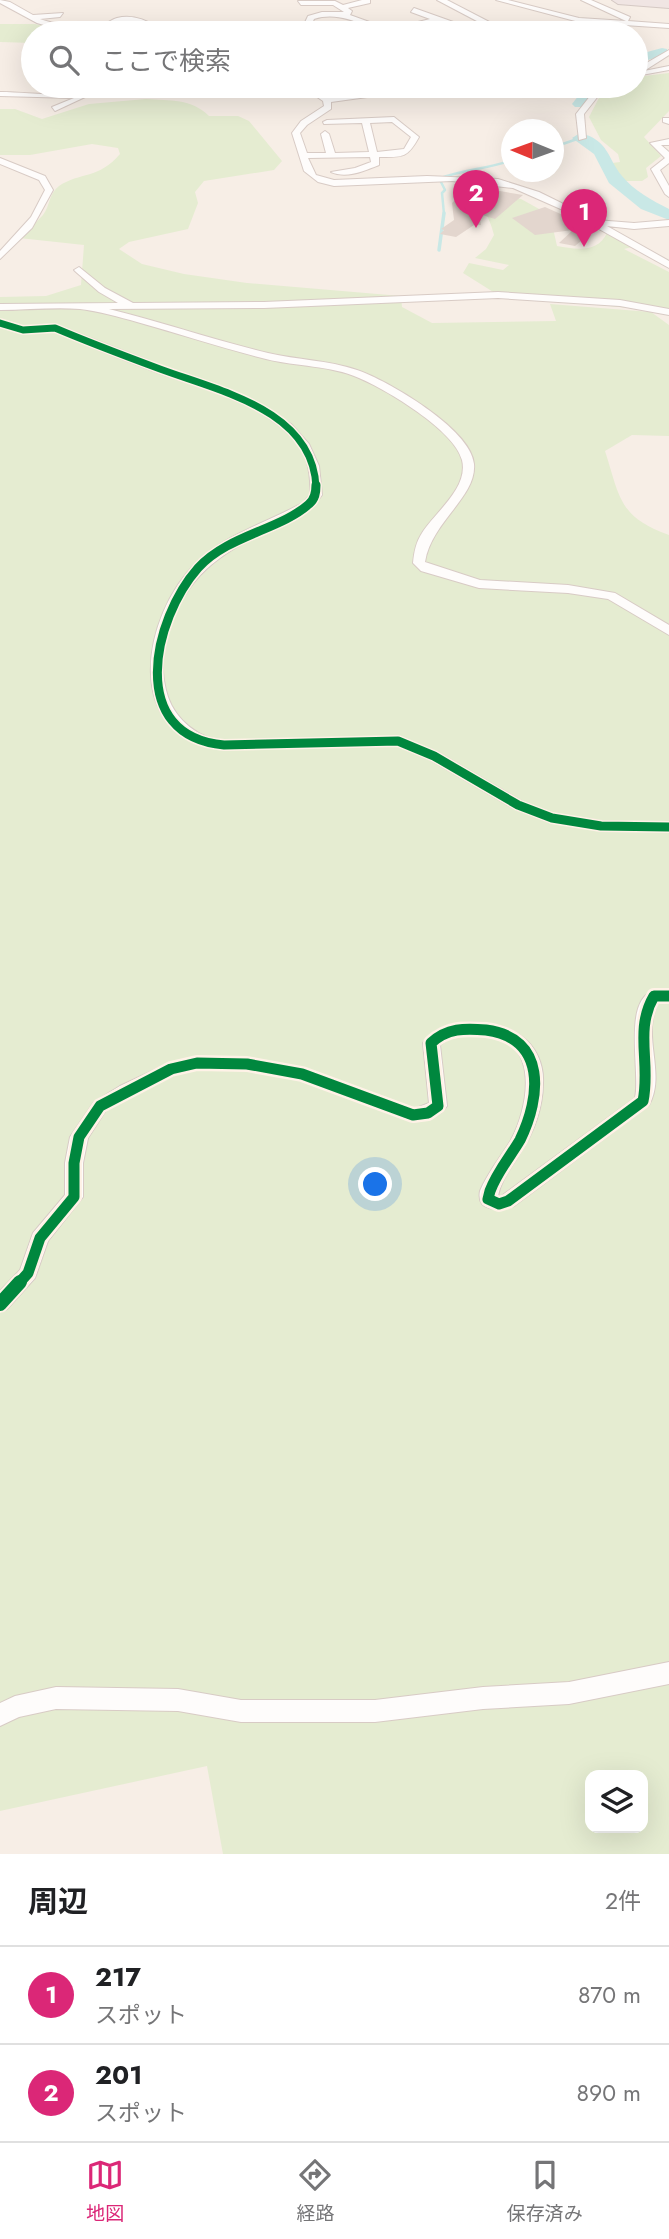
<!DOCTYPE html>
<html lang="ja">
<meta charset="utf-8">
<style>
:root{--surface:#fff;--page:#f2f2f2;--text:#202124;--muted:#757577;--line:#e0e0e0;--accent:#db2777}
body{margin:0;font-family:Jost,"Noto Sans JP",sans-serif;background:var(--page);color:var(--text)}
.controls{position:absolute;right:21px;bottom:21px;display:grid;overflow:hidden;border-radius:14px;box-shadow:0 7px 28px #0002}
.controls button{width:63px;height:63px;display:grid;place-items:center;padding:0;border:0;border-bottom:2px solid var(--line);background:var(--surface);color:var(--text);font:35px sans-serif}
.compass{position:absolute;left:501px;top:119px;width:63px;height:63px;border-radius:50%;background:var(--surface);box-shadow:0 7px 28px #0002;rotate:271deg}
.you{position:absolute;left:376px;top:1185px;width:24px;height:24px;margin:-18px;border:5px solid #fff;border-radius:50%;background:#1a73e8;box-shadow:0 0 0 10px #1a73e833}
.badge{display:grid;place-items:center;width:46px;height:46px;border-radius:50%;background:var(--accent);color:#fff;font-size:23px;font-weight:700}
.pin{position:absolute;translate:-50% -58px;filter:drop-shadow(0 2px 4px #0008)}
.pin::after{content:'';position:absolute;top:37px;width:24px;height:21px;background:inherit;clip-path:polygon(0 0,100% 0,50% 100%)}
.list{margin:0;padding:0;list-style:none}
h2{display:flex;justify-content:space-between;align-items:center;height:91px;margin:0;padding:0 28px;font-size:30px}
h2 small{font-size:23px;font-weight:400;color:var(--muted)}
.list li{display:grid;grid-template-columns:46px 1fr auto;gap:21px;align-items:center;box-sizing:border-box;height:98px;padding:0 28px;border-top:2px solid var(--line)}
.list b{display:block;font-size:26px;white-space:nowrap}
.list p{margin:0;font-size:23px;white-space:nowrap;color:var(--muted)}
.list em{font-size:23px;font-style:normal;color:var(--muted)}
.icon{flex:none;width:38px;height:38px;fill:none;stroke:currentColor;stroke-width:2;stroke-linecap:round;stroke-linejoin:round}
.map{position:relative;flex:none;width:669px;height:1854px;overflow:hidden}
.search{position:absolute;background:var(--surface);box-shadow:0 7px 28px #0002;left:21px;right:21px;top:21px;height:77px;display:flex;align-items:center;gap:18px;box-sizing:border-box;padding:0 24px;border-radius:38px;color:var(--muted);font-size:26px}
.sheet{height:287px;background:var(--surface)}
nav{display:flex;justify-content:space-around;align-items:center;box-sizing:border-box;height:98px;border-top:2px solid var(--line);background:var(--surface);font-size:19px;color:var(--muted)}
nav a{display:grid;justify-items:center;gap:4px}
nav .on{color:var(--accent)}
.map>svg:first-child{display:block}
.green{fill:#e5ecd1;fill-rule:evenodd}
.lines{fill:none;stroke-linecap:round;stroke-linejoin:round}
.stream-far1{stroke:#c9e8e6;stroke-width:2.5}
.stream{stroke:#c9e8e6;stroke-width:3.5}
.river{fill:#c9e8e6;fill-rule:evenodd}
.building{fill:#e3d6ce}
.street-casing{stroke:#d8cbc5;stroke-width:2}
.highway-casing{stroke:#d5c9c4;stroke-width:2}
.street{fill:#fefcfb;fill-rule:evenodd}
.highway{fill:#f0e5e3;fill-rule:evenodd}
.cycleway-far3-casing{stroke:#fff2e7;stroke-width:10}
.cycleway-far2-casing{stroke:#fff2e7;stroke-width:12}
.cycleway-far1-casing{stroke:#fff2e7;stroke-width:16}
.cycleway-casing{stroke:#fff2e7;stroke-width:18}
.cycleway-far3{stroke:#00873e;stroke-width:7}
.cycleway-far2{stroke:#00873e;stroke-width:9}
.cycleway-far1{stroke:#00873e;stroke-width:11}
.cycleway{stroke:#00873e;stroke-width:14}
</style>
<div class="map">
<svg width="669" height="1854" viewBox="0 0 669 1854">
<rect width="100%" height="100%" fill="#f7eee6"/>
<!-- green -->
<g class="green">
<polygon points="0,24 35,24 61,30 63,33 33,33 33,43 0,42"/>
<polygon points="669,73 669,111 644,137 661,156 646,168 648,177 642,181 623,181 612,163 620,162 618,154 601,140 589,117 601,94 610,86 636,86 636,77"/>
<path d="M146 99C170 101 191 98 209 116H238L249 121 282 161 274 170 204 181 195 192 198 203 188 229 129 242 119 249 142 264 184 274 247 283 401 296 402 307 432 323 556 321 550 304 651 312 669 325V436L632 435 605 451C620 498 619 517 669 535V1854H223L207 1766 0 1811V297L46 296 81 285 84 245 19 238C27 230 36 223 43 215 50 206 49 193 59 186 80 172 99 179 120 154L118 148 92 144 30 155H0V109H15L42 119 89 104ZM590 1775H643V1828H590Z"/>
<path d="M461 181 470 188 521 199 550 215 557 246C575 249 597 254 607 233L632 247 624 249 669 272V312L498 295 463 273 469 263 503 270 509 265 475 258 486 249 494 235C490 218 478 193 460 185Z"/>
</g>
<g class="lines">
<!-- stream-far1 -->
<g class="stream-far1">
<polyline points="554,147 580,138"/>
<path d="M441 178C465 169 488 169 512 160"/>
<polyline points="441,182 445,190 442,193 444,214"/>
</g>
<!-- stream -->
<polyline class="stream" points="439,250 444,213"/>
<!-- river -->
<g class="river">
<polygon points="662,48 667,49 667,55 636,63 636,55"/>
<polygon points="586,86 600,86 585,107 575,107 572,104"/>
<path d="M580 133C609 140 607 158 622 176 633 190 653 201 669 209V220L641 209 609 183 594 154 572 138Z"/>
</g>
</g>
<!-- building -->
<g class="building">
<polygon points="471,186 523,195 495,219 479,214 481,225 474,225 456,237 440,234 444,230 441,229 454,220 452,203"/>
<polygon points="545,207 583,224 594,230 575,246 559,243 573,230 535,235 512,218"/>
</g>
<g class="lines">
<!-- street casing -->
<g class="street-casing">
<g id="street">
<path d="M0 0 10 2 33 15 63 13 60 17 40 19C55 25 86 28 101 25 106 24 111 20 117 18 134 14 151 21 163 33 142 34 138 12 109 26L123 33 96 29 54 28 37 23 0 3Z"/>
<path d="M362 0H370V3L348 8 352 11 350 15 400 33C369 33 346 9 314 19L308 33H300L308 16 322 12H344L333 5H301L298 1H335L343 5Z"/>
<polygon points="437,0 447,0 499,27 492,29"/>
<polygon points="496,0 508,0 579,18 626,21 581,0 591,0 630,17 628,21 669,24 669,28 579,22"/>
<path d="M414 8 473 29 474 31C462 36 450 22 437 21 422 21 415 30 398 26L401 22 410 24 430 19 411 12Z"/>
<polygon points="203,28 200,32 171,32 175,30"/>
<polygon points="669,50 669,55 644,71 669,66 669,70 636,76 636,69"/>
<path d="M108 86H117L107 93 85 97 55 111 52 107 74 98 0 96V92C31 92 81 101 108 86Z"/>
<path d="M301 86H310L328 97 378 93 382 95 331 102V109L307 125 300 133 307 153H326L321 134 325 131 329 134 335 153 369 152 362 123 324 124 323 122 327 120 394 117 419 137C407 159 402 157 379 157V165C364 171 346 179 331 172L355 168 371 162 370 157 308 158 316 175 334 180 427 176 498 179 539 192 596 220 634 223 669 220V226L634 229 607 226 669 261V268L572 214 513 188 452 181 334 186 318 182 304 171 292 133 301 121 324 106 323 101ZM392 122 411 137 404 149 377 152 370 123Z"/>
<polygon points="598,86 606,86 584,114 586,138 579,140 576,114"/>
<polygon points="663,118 669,118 669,124 663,122"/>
<polygon points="669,139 669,145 661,145 669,152 669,163 660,170 669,186 669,197 665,194 651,169 665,158 650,143"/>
<polygon points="0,158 45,176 53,190 32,228 0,259 0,251 31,217 45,190 39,180 0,164"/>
<path d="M79 267 105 288 133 303 264 302 498 292 620 300 669 309V315L620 306 498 298 264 308 109 309C162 322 214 340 268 353 297 360 328 360 357 370 387 380 471 429 474 464 477 497 431 522 425 562L480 580 568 585 615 593 669 625V635L608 599 568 593 479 588 421 571 413 563C414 552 416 542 422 533 435 512 469 488 462 460 454 430 387 390 359 378 330 365 297 367 266 359 222 348 180 334 137 322 119 317 99 311 80 309 54 307 26 310 0 310V304L118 303 99 292 76 272 74 270Z"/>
<path d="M0 320 24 327 59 326 258 403 291 424 309 444 319 466 322 495 312 508C253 541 197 553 171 623 162 647 160 673 168 697 176 720 199 739 224 741L398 737 439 753 523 802 556 815 601 821 669 823V831L601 830 547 821 513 808 429 759 396 745 224 749C121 739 141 616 197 562 226 534 269 522 304 502L310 495C311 477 309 458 297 443 264 403 206 390 159 373 124 360 88 346 54 331L23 333 0 326Z"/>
<path d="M654 991H669V1001H659C640 1035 667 1073 649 1105L514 1206C500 1211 476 1212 480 1191 488 1172 501 1157 511 1140 528 1108 540 1044 491 1037 472 1034 454 1032 440 1045L447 1106C439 1118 426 1119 413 1121L299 1079 247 1070 197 1069 176 1074 132 1094 106 1110 88 1138 83 1163V1197L48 1241 35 1278 7 1309 0 1312V1291L20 1270 33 1233 65 1195V1163L70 1137 94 1102 120 1086 165 1065 197 1057 247 1058 308 1070 414 1109 429 1103 423 1043C441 1015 497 1018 521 1036 536 1046 544 1065 543 1083 543 1107 534 1133 520 1153 512 1167 501 1179 498 1196L500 1197 635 1098C641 1073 622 999 654 991Z"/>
<polygon points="669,1662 669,1684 569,1704 483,1709 375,1722 241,1722 178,1711 56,1709 19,1717 0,1726 0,1703 15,1696 56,1687 178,1689 241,1700 375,1700 483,1687 569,1682"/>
</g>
</g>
<!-- highway casing -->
<g class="highway-casing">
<polygon id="highway" points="612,0 669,0 669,8 618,4"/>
</g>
<!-- street -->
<use href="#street" class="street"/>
<!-- highway -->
<use href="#highway" class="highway"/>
<!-- cycleway-far3 casing -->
<g class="cycleway-far3-casing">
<path id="cycleway-far3" d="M0 323 23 330 55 328C90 343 125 356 160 369 219 391 313 410 316 487"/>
</g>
<!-- cycleway-far2 casing -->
<g class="cycleway-far2-casing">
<path id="cycleway-far2" d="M316 485C316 493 315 499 309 504 280 530 228 535 198 568 153 619 126 736 224 745L398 741 434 756 518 805 552 818 601 826 669 827"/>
</g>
<!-- cycleway-far1 casing -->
<g class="cycleway-far1-casing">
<path id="cycleway-far1" d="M19 1283 28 1273 40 1238 74 1197V1163L79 1137 100 1106 171 1069 197 1063 247 1064 302 1074 413 1115 428 1113 438 1106 431 1043C447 1028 465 1028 486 1030 547 1038 541 1097 520 1140 510 1157 497 1172 490 1191L488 1199 499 1204 508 1201 643 1101C651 1064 634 1030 654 996H669"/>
</g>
<!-- cycleway casing -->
<g class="cycleway-casing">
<polyline id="cycleway" points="0,1304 20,1282"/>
</g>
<!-- cycleway-far3 -->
<use href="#cycleway-far3" class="cycleway-far3"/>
<!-- cycleway-far2 -->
<use href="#cycleway-far2" class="cycleway-far2"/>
<!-- cycleway-far1 -->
<use href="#cycleway-far1" class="cycleway-far1"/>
<!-- cycleway -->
<use href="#cycleway" class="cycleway"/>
</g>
</svg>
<div class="controls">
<button><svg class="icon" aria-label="layers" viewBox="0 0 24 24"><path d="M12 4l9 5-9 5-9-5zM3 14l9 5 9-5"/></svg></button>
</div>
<svg class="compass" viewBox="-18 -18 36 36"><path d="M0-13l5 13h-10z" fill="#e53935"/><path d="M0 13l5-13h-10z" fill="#757577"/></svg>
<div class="you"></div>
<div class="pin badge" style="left:584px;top:247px">1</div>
<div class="pin badge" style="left:476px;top:228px">2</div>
<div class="search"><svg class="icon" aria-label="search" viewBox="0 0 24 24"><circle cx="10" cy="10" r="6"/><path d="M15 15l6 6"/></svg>ここで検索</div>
</div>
<section class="sheet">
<h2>周辺<small>2件</small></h2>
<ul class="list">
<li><span class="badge">1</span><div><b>217</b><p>スポット</p></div><em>870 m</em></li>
<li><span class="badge">2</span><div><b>201</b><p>スポット</p></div><em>890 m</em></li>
</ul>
</section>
<nav>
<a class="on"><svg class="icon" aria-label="map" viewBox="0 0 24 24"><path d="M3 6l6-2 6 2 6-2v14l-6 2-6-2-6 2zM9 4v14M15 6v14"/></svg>地図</a>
<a><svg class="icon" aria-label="directions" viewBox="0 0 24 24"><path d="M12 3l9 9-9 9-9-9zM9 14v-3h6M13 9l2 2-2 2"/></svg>経路</a>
<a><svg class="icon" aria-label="saved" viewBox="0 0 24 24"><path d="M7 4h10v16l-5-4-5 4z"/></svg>保存済み</a>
</nav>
